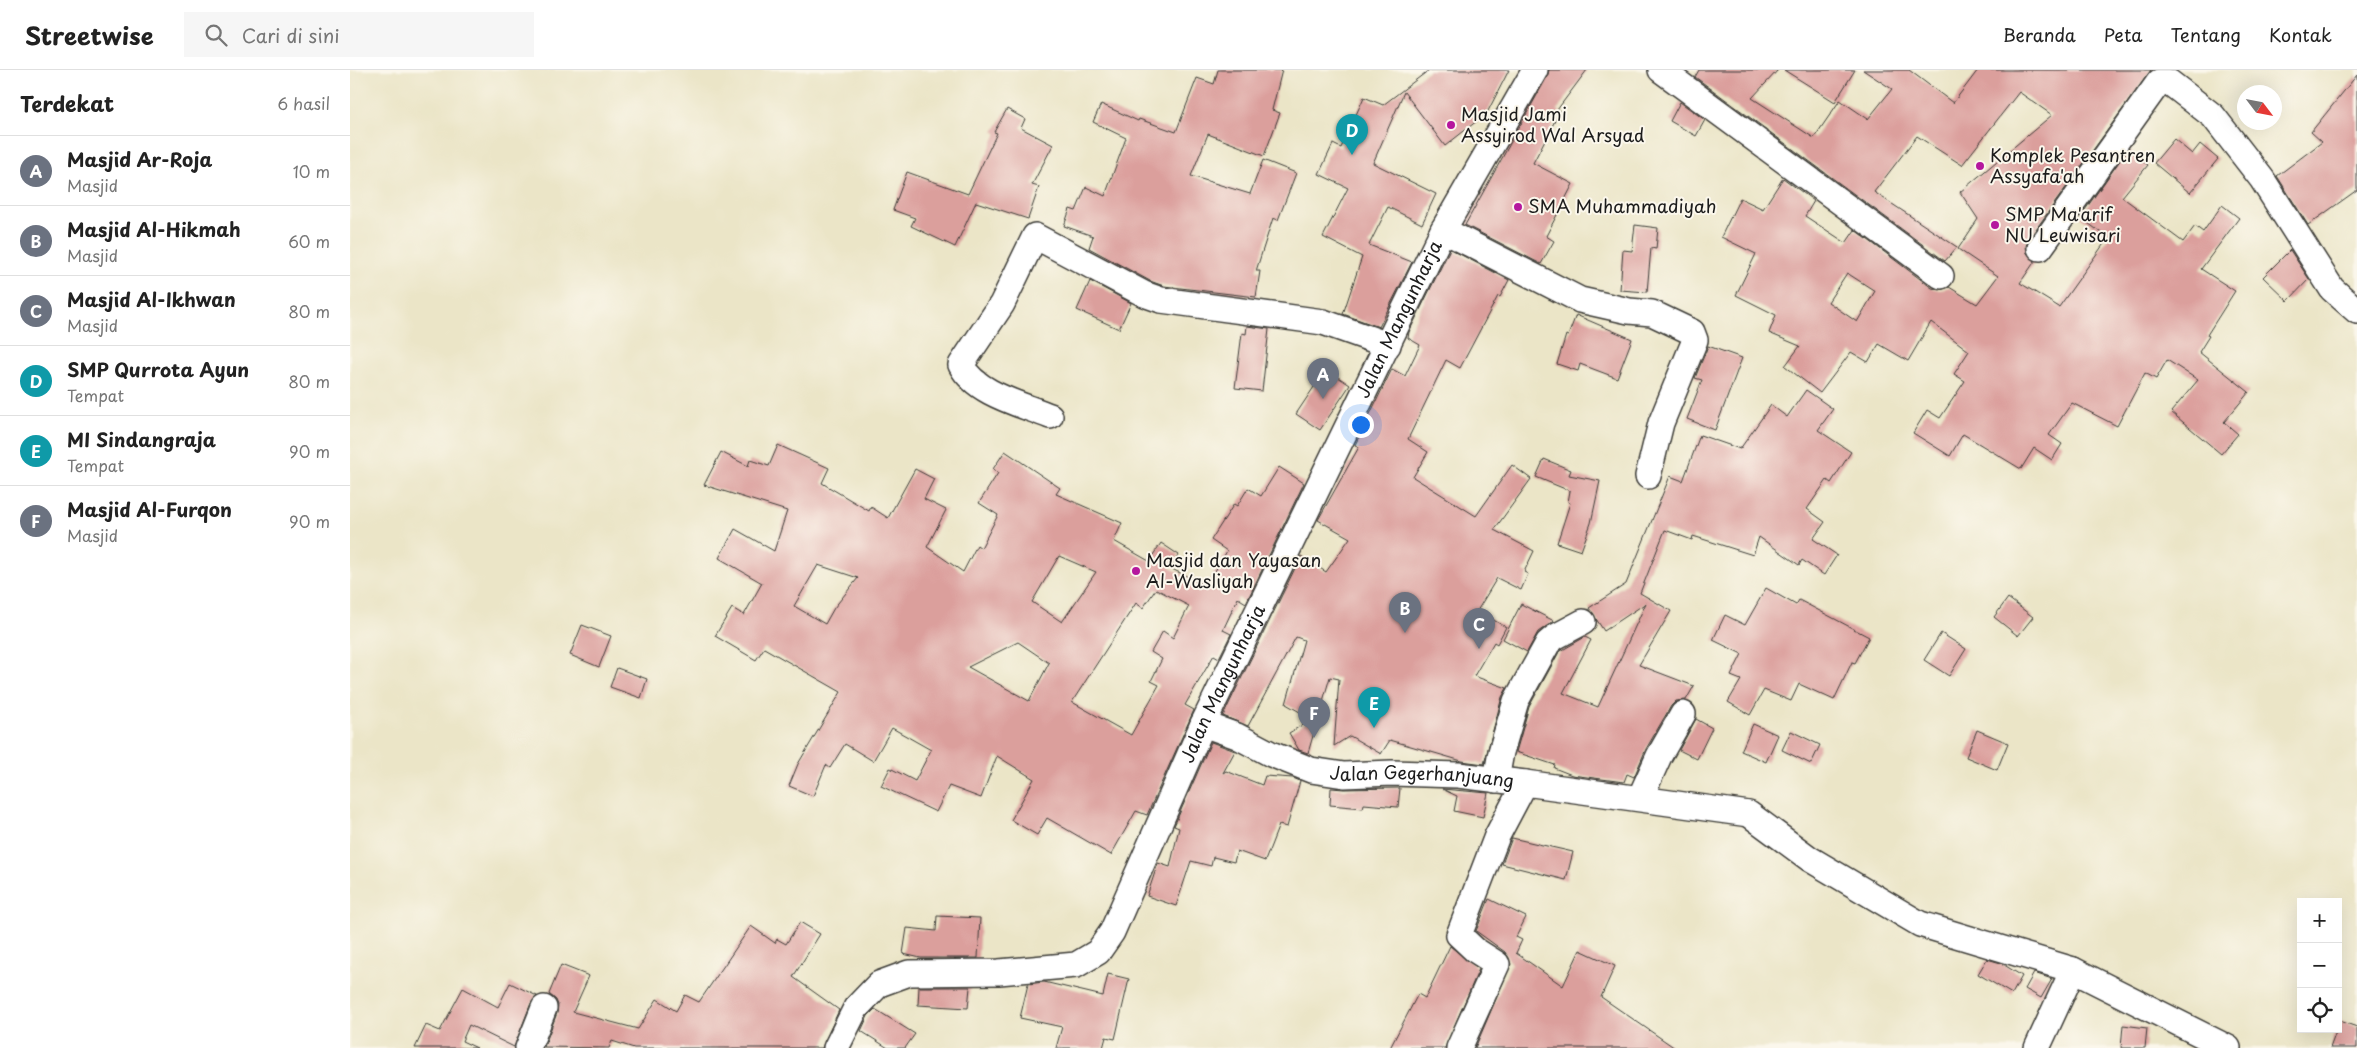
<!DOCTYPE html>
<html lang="id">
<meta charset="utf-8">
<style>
:root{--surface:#fff;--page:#f6f6f6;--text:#222;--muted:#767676;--line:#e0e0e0;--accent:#b5179e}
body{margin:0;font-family:"Playpen Sans",sans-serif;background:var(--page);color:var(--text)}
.controls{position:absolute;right:15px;bottom:15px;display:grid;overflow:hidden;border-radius:0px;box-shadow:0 5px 20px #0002}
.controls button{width:45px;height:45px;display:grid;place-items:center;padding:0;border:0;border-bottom:1px solid var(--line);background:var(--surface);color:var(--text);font:25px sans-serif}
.compass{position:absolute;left:1887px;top:15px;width:45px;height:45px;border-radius:50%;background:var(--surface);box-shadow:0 5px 20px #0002;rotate:122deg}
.you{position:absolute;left:1010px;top:354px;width:18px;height:18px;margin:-12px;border:4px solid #fff;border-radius:50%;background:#1a73e8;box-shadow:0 0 0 8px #1a73e833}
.badge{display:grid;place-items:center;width:32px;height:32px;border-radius:50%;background:var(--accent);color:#fff;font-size:16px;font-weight:700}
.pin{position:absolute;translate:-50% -41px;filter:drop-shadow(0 1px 2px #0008)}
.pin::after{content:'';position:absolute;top:26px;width:18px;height:15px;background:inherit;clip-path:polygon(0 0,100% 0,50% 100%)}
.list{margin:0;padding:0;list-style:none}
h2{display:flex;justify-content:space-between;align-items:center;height:65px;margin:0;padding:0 20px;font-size:21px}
h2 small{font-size:16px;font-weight:400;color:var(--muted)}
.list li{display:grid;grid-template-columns:32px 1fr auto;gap:15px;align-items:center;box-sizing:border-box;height:70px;padding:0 20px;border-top:1px solid var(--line)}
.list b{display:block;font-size:19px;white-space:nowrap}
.list p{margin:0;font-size:16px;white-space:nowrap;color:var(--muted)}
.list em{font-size:16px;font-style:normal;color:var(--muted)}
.icon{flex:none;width:28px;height:28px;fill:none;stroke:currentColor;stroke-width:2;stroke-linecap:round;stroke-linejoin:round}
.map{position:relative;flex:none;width:2007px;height:978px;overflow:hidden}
header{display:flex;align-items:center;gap:30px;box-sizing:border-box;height:70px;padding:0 25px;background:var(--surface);border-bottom:1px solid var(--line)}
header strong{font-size:24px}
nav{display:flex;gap:28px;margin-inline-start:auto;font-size:18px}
.search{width:350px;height:45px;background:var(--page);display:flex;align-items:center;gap:12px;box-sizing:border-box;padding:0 18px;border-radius:0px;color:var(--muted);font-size:19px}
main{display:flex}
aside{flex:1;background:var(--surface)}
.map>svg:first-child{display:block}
.building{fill:#db9f9c;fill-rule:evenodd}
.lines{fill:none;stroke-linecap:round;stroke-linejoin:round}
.minor-casing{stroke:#3b3a36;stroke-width:28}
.minor{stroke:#fff;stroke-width:25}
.poi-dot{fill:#b5179e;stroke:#fbf7ec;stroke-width:2}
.labels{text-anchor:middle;stroke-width:4;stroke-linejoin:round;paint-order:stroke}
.poi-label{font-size:18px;fill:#1c1c1c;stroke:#fbf7ec;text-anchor:start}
.street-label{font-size:18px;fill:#1c1c1c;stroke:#fbf7ec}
</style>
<header>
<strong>Streetwise</strong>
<div class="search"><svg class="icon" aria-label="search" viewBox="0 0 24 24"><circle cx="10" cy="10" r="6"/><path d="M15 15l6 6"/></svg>Cari di sini</div>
<nav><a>Beranda</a><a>Peta</a><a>Tentang</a><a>Kontak</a></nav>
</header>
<main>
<aside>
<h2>Terdekat<small>6 hasil</small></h2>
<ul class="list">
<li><span class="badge" style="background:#6b7280">A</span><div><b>Masjid Ar-Roja</b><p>Masjid</p></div><em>10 m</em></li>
<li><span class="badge" style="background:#6b7280">B</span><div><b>Masjid Al-Hikmah</b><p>Masjid</p></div><em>60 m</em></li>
<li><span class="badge" style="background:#6b7280">C</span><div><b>Masjid Al-Ikhwan</b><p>Masjid</p></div><em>80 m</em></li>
<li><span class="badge" style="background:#0f9aa8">D</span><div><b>SMP Qurrota Ayun</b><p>Tempat</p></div><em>80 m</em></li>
<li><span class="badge" style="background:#0f9aa8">E</span><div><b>MI Sindangraja</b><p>Tempat</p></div><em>90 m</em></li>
<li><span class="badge" style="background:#6b7280">F</span><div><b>Masjid Al-Furqon</b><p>Masjid</p></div><em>90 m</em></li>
</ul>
</aside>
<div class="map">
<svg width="2007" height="978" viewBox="0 0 2007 978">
<rect width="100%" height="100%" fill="#fbf7ec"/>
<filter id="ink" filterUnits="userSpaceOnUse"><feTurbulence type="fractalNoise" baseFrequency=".02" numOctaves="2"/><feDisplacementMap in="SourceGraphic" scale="10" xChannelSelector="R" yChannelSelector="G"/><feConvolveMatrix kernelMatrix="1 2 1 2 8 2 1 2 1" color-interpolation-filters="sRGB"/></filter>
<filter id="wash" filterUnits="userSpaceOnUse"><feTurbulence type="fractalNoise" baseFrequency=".0096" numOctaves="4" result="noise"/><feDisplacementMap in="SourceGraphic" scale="20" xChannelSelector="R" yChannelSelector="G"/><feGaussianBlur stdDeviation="1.12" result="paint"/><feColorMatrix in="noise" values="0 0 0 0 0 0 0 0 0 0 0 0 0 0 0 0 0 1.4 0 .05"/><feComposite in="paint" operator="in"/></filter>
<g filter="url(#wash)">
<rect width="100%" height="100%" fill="#ebe5c7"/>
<g id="blocks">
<!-- building -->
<g class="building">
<polygon points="868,0 932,0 922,40 930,43 914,86 858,64 841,106 900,124 913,90 946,103 928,150 923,148 906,201 910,201 906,227 814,216 800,211 739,178 743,166 714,156 720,139 726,141 736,117 755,126 776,68 743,52 751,34 788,51 789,49 826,62 847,8 864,14"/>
<polygon points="1079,0 1159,0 1137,43 1095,76 1054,22 1023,93 1086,124 1072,154 1038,137 1019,175 1062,192 1029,257 993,244 1012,187 973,167 998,118 969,104 983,74 991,78 1014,27 1033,35"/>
<polygon points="1199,0 1237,0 1207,40 1210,41 1183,93 1223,114 1196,166 1204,171 1191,194 1115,155 1197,7"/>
<path d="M1349 0H1428L1402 28 1464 68 1490 30 1518 49 1542 19 1513 0H1559L1603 33 1628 0H1801L1678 170 1676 176 1677 183 1685 191 1670 213 1709 237 1758 168 1730 147 1778 79 1798 95 1772 127 1833 172 1845 156 1853 162 1872 135 1889 148 1851 199 1885 221 1857 265 1859 266 1849 282 1899 322 1874 352 1888 364 1871 384 1821 342 1848 310 1817 290 1806 309 1795 303 1767 356 1722 333 1699 365 1712 374 1702 390 1684 378 1671 399 1613 364 1600 386 1563 363 1577 340 1590 348 1615 311 1604 304 1619 281 1581 252 1558 291 1529 274 1518 292 1501 282 1470 323 1435 296 1450 276 1419 263 1426 245 1386 225 1406 184 1371 167 1390 128 1413 139 1433 108 1464 131 1455 146 1496 173 1505 160 1582 218 1590 220 1599 217 1627 234 1648 206 1608 179 1628 149 1610 122 1702 45 1669 22 1612 95 1567 66 1524 122 1607 177 1595 191 1345 7ZM1497 203 1525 221 1507 252 1478 232Z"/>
<polygon points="1434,0 1505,0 1485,32"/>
<polygon points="2007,5 2007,120 1958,155 1927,106 1972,72 1961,62"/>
<polygon points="1330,32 1355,50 1346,66 1320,51"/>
<polygon points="657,39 675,49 671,58 703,75 682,115 689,117 678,149 626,132 605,177 561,156 565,148 543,140 557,102 618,124 647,63 644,62"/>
<polygon points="1824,69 1842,84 1850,74 1868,89 1840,123 1804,93"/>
<polygon points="1285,155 1308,158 1306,179 1301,178 1297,222 1270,220 1273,180 1282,181"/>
<polygon points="1100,179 1159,210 1150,227 1148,226 1110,298 1096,290 1058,369 1078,382 1063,407 1126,446 1162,395 1181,409 1144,460 1184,481 1174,502 1178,504 1171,520 1147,508 1127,541 1156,557 1147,574 1144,572 1124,606 1157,618 1152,627 1134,694 1112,691 1040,670 1031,684 1000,666 984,676 989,609 980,607 958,683 949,680 939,663 962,649 936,634 954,570 946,567 898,656 873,646 951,486 976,502 1000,468 968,450 1009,377 1005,375 1042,299 1055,306 1070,275 1058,268 1059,262"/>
<polygon points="1940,180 1959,209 1938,231 1913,207"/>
<polygon points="740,211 781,233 769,259 727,240"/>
<polygon points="1226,245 1282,269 1267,308 1230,294 1228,301 1207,294 1216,265 1218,266"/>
<polygon points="897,256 919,259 912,321 885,318 892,263 896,264"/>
<polygon points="1358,276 1392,288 1365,360 1337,349 1352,310 1345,308"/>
<polygon points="976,299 1000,315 970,360 946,344"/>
<polygon points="1456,320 1483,339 1468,360 1501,382 1481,413 1477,410 1457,439 1475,452 1463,469 1487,485 1474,505 1452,490 1449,495 1409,467 1403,485 1343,466 1342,470 1315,460 1290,523 1321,541 1289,595 1344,616 1336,630 1326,631 1321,636 1296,679 1284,707 1277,704 1274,712 1222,705 1204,698 1205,695 1166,682 1179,637 1209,582 1235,567 1241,570 1213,623 1248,637 1296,533 1254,561 1239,538 1276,514 1320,406 1333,411 1350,365 1390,379 1421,335 1437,347"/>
<path d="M428 375 479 398 472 413 519 441 521 437 538 448 565 399 584 409 574 429 596 440 577 477 613 502 627 475 631 478 648 445 629 433 648 403 643 399 655 381 710 418 706 424 772 453 764 471 799 491 811 473 829 485 820 498 856 516 877 481 861 470 884 434 887 436 898 418 911 426 929 397 954 413 896 533 888 528 873 560 881 564 869 588 864 585 835 635 844 640 797 745 786 741 761 785 697 748 687 765 661 750 684 709 647 686 631 728 599 716 586 742 531 716 540 698 565 711 581 680 542 658 523 691 495 674 480 698 476 695 463 726 439 716 448 694 491 622 414 578 406 590 365 566 382 538 394 545 412 513 369 488 385 459 424 481 437 441 354 415 371 382 398 396 400 390 419 396ZM709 486 746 502 712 552 682 532ZM468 495 508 508 484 538 475 554 444 536ZM806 519 839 536 823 568 813 561 801 582 812 589 801 611 809 615 781 665 722 632 786 533 793 538ZM668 572 699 593 679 631 618 597Z"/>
<polygon points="1194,389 1221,400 1219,405 1250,411 1241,453 1231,481 1207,473 1220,433 1218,432 1220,421 1186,407"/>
<polygon points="1416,518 1446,535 1449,530 1519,567 1505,593 1502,592 1484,630 1449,614 1441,631 1414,620 1400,645 1378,632 1391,610 1381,606 1392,584 1363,570 1375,545 1395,555"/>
<polygon points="1658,528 1683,547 1668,566 1644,547"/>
<polygon points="1171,534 1204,551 1188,562 1177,582 1153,569"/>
<polygon points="232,555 261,566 249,597 220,585"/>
<polygon points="1591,563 1616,579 1599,606 1574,590"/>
<polygon points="267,598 297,609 291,628 260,617"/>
<polygon points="1346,649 1362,658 1347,689 1329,680"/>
<polygon points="1403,654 1428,665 1416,692 1391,681"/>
<polygon points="1627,660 1658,673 1647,700 1616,687"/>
<polygon points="1441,661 1470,675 1461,694 1432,680"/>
<polygon points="861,672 885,681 873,703 876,701 912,715 915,706 943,708 950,711 937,757 929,755 915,791 887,781 884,792 863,787 861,796 841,791 826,836 797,826 808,793 820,797 829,758 824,756"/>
<polygon points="981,718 994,719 1050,718 1048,737 1014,734 1013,738 980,735"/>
<polygon points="1092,719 1138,723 1133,747 1104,741 1107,726"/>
<polygon points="1162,768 1223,782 1216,810 1152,794"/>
<polygon points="1139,829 1176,847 1166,867 1172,870 1166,883 1213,916 1230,880 1265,896 1251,927 1325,978 1125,978 1161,894 1155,882 1126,861"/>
<polygon points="587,846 630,848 628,888 571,888 553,884 557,858 586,861"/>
<polygon points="450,852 470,864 443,907 489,940 472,978 284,978 262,971 259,978 194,977 207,943 208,935 206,930 199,924 211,895 239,906 223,942 288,959 307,929 326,941 335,925 349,932 401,856 425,873 427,869 436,874"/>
<polygon points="1100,876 1129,899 1095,978 1040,978 1068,924 1075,928"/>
<polygon points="1637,889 1651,893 1672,906 1662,924 1628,904"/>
<polygon points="1684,903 1702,909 1691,928 1675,919"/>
<polygon points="758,904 779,909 765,969 756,967 753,978 706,978 712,957 670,948 678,914 694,912 753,926"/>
<polygon points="160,913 187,926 181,933 164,977 119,955 112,971 127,978 65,978 76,955 90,961 113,918 148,937"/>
<polygon points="569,917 620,917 618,938 568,935"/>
<polygon points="525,939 565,964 555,978 538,978 511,961 518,946"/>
<polygon points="1990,951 2007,957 2007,978 1980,978"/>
<polygon points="1773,955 1797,958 1795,978 1771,978"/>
</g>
</g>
</g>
<g filter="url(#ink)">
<use href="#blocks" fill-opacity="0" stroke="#3b3a36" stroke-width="1"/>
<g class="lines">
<!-- minor casing -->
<g class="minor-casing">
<g id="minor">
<polyline points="1311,0 1591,206"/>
<polyline points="1093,160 1230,230 1279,241 1302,243 1342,262 1345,270 1311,353 1298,406"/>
<polyline points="1690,178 1809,12 1819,12 1863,46 1912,109 1982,219 2007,241"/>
<path d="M700 346C671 334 626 324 611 295L652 234 685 166 794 224 811 230 973 252 1038 275"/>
<path id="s1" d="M853 654 887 666 921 684 961 700 994 705 1042 703 1108 705 1175 713 1147 766 1109 865 1125 880 1147 894 1109 978"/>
<polyline points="1146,710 1151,682 1166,631 1198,573 1205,567 1233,552"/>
<polyline points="1175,713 1399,744 1460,789 1570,854 1723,900 1878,978"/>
<polyline points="1290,728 1309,686 1333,644"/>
<polyline points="178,978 194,938"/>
<path id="s2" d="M486 978 506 938 529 914 559 903 649 902 726 895 748 882 762 862 853 654 1093 160 1185 0"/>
<polyline points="1687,978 1723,900"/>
</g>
</g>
<!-- minor -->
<use href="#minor" class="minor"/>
</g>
</g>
<!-- markers -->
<g class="poi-dot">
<circle cx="1101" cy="55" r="5"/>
<circle cx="1630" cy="96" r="5"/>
<circle cx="1168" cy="137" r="5"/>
<circle cx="1645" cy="155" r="5"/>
<circle cx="786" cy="501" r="5"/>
</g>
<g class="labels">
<!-- poi labels -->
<g class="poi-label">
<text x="1111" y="51">Masjid Jami<tspan x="1111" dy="21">Assyirod Wal Arsyad</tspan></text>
<text x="1640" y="92">Komplek Pesantren<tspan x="1640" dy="21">Assyafa'ah</tspan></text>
<text x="1178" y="143">SMA Muhammadiyah</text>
<text x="1655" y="151">SMP Ma'arif<tspan x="1655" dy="21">NU Leuwisari</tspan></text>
<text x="796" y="497">Masjid dan Yayasan<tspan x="796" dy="21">Al-Wasliyah</tspan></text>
</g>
<!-- street labels -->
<g class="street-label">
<text dy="6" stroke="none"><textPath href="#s2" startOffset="1004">Jalan Mangunharja</textPath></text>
<text dy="6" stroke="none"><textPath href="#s2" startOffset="599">Jalan Mangunharja</textPath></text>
<text dy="6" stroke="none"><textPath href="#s1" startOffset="229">Jalan Gegerhanjuang</textPath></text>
</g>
</g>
</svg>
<div class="controls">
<button>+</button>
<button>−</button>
<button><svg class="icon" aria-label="locate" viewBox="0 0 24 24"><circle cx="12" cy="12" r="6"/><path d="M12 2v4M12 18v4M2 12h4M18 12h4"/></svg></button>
</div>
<svg class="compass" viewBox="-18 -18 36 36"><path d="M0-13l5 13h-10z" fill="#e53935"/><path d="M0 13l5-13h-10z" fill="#767676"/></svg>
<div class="you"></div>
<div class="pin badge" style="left:973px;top:329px;background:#6b7280">A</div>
<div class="pin badge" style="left:1055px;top:563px;background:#6b7280">B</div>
<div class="pin badge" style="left:1129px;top:579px;background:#6b7280">C</div>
<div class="pin badge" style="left:1002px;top:85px;background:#0f9aa8">D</div>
<div class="pin badge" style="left:1024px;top:658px;background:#0f9aa8">E</div>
<div class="pin badge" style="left:964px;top:668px;background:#6b7280">F</div>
</div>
</main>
